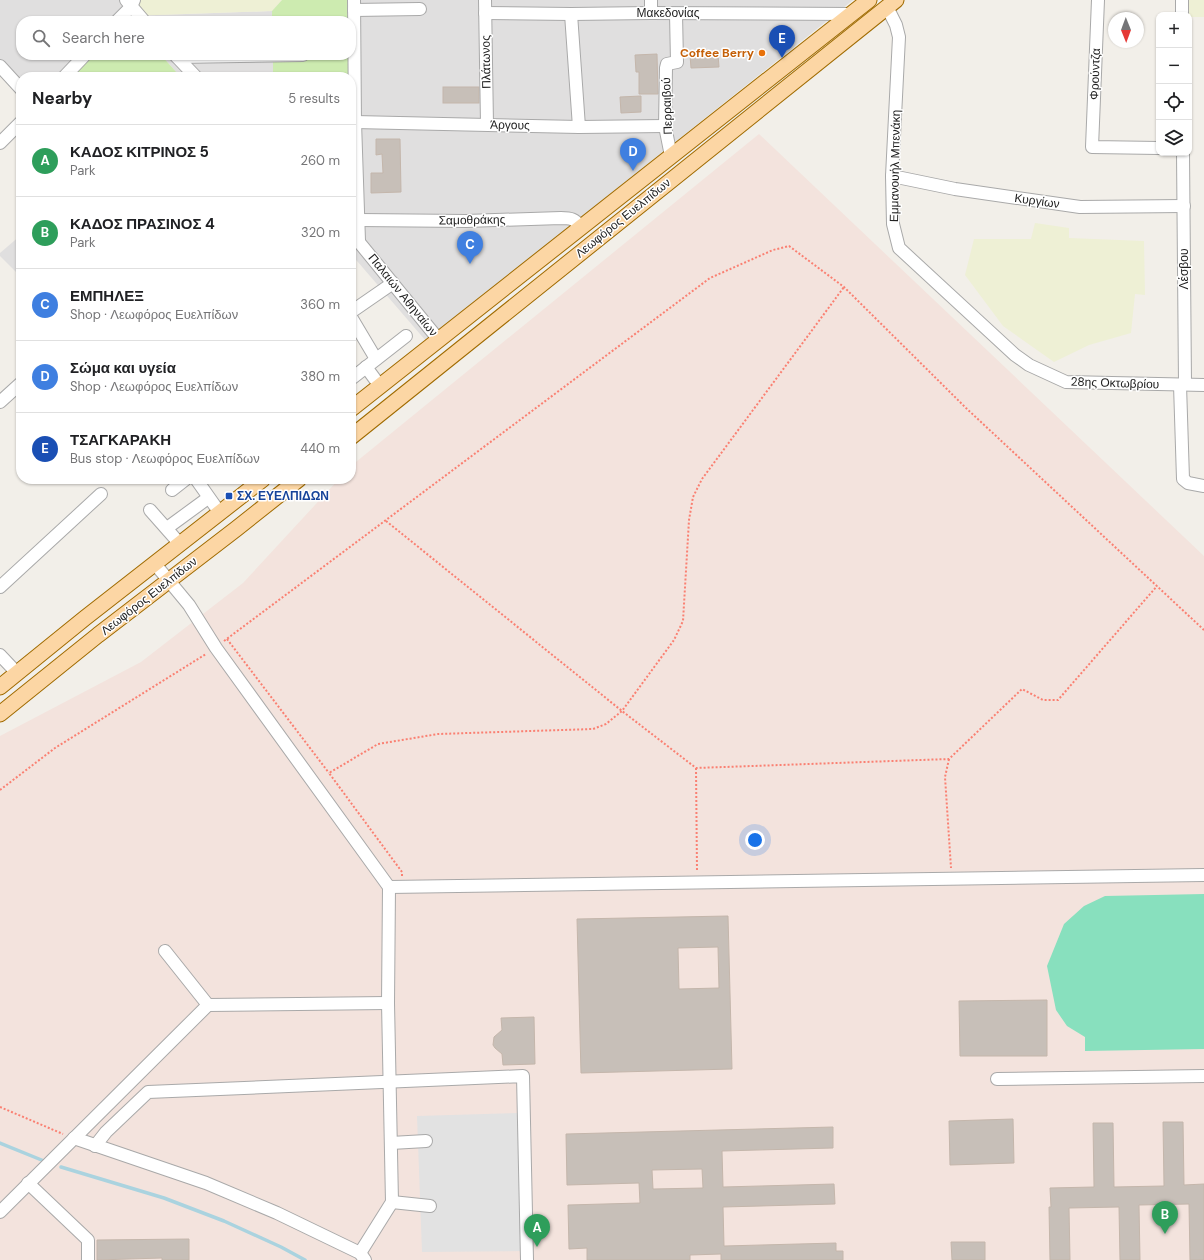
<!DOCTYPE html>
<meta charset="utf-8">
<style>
:root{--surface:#fff;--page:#f2f2f2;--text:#202124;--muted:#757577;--line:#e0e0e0;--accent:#d40000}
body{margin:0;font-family:"DM Sans",sans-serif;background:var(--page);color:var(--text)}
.controls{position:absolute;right:12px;top:12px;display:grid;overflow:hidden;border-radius:8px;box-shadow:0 1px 3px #0004}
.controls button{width:36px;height:36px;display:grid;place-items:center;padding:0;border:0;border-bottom:1px solid var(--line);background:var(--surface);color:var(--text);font:20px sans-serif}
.compass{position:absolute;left:1108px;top:12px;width:36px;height:36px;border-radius:50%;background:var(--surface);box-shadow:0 1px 3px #0004;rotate:179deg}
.you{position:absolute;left:755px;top:840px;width:14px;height:14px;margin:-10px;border:3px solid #fff;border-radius:50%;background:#1a73e8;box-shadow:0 0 0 6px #1a73e833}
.badge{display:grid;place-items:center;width:26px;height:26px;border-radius:50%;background:var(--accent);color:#fff;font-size:13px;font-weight:700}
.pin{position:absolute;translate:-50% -33px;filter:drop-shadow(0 1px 2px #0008)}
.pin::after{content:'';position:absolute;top:21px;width:14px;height:12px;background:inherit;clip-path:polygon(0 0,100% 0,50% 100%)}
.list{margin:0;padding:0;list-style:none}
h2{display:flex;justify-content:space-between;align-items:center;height:52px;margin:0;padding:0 16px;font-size:17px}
h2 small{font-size:13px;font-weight:400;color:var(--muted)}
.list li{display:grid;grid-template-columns:26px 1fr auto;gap:12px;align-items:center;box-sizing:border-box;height:72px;padding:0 16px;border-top:1px solid var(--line)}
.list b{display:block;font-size:15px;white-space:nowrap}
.list p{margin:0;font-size:13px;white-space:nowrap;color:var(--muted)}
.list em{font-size:13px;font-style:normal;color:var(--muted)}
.icon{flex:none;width:22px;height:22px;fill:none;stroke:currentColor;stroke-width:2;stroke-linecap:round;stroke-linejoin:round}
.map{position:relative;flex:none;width:1204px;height:1260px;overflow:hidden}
.search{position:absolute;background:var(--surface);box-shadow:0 1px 3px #0004;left:16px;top:16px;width:340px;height:44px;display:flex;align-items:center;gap:10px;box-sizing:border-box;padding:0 14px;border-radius:16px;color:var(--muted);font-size:15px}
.panel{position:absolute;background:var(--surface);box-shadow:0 1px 3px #0004;left:16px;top:72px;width:340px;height:412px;border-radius:16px}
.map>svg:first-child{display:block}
.residential{fill:#e0dfdf}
.military{fill:#f3e3dd}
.farmland{fill:#eef0d5}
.grass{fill:#cdebb0}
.pitch{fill:#88e0be}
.parking{fill:#e2e2e2}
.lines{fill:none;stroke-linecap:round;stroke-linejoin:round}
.stream{stroke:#aad3df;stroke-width:3.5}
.building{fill:#c7bfb8;stroke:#c4b6ab;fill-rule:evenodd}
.minor-casing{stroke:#a9a9a9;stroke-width:14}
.major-casing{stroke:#a06b00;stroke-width:17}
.path{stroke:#fa8072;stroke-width:2;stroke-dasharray:2 2;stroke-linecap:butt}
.minor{stroke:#fff;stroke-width:12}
.major{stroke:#fcd6a4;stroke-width:15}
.food-dot{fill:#e8710a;stroke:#fff;stroke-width:1.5}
.transit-dot{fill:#1a4fb4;stroke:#fff;stroke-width:1.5}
.labels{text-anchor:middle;stroke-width:3;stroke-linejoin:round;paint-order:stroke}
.street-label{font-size:12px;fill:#222;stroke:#fff}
.food-label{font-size:12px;font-weight:bold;fill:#c56008;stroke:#fff;text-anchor:end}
.transit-label{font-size:12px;font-weight:bold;fill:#164399;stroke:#fff;text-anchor:start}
</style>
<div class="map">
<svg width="1204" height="1260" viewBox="0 0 1204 1260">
<rect width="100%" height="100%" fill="#f2efe9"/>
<!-- residential -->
<g class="residential">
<polygon points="0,0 136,0 129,16 272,11 272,21 132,21 128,17 124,21 21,21 21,55 93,55 72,77 21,77 21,97 0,76"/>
<polygon points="348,0 853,0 426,341 351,254 351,77 349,77 348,55 351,55 351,21 348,21"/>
<polygon points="161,55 273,55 273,77 175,77 178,74"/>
<polygon points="21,235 21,277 0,256 0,253"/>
</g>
<!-- military -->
<polygon class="military" points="759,134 1204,556 1204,1260 0,1260 0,736 141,662 243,583 339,479 351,479 351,466"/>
<!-- farmland -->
<g class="farmland">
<polygon points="136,0 282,0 272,11 129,16"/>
<polygon points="1185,0 1204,0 1204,17 1189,17 1189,15 1185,15"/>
<polygon points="1035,223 1069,228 1069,238 1144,241 1145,295 1135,294 1131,333 1089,345 1054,362 1003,326 965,275 974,239 1031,239"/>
</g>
<!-- grass -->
<g class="grass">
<polygon points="282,0 348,0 348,21 272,21 272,11"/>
<polygon points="93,55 161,55 178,74 175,77 72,77"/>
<polygon points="273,55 348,55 349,77 273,77"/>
</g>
<!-- pitch -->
<polygon class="pitch" points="1204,894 1204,1049 1085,1051 1085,1037 1067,1026 1056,1010 1047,966 1064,924 1084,906 1105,896"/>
<!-- parking -->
<polygon class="parking" points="520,1113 524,1251 422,1252 417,1116"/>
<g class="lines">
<!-- stream -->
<g class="stream">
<polyline points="0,1143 44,1161"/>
<polyline points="61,1167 164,1198 224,1221 281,1247 305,1260"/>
</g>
</g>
<!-- building -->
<g class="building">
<polygon points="657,54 658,94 639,94 639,72 636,72 635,55"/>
<polygon points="718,54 719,67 691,68 690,55"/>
<rect x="443" y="87" width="36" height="16"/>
<polygon points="641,96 641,112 621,113 620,97"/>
<polygon points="376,139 400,139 401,192 371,193 371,173 383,173 382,154 376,155"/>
<path d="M728 916 732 1069 581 1073 577 919ZM718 947 719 988 679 989 678 948Z"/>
<polygon points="1047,1000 1047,1056 960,1056 959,1001"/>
<polygon points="534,1017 535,1064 503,1065 502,1054 495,1048 493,1045 494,1037 502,1030 501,1018"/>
<polygon points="1013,1119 1014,1163 950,1165 949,1121"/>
<polygon points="1163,1122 1183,1122 1184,1185 1204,1184 1204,1260 1190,1260 1189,1204 1139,1205 1140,1260 1120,1260 1119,1207 1069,1208 1070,1260 1050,1260 1049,1207 1051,1207 1050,1188 1094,1187 1093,1123 1113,1123 1114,1187 1164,1186"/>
<path d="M833 1127V1148L722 1151 723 1187 834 1184 835 1204 723 1207 724 1246 836 1243V1251H843V1260H721V1254L690 1255V1260H587V1248L569 1249 568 1205 640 1203 639 1183 567 1185 566 1134ZM702 1169 703 1188 653 1189 652 1170Z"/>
<polygon points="189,1239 189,1260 162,1260 162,1258 97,1260 97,1240"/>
<polygon points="951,1242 985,1242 985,1260 952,1260"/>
</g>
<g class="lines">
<!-- minor casing -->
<g class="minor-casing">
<g id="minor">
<polyline points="126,0 144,21"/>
<polyline points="354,0 355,122 359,241"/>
<polyline points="485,0 487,124"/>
<polyline points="1098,0 1092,147 1159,148"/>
<polyline points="1182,0 1182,15"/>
<polyline points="887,7 896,25 899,37 892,176 893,224 899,248 1015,355 1029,365 1066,382 1204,385"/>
<polyline points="354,10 420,9"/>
<polyline points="485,13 571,14 651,13 852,14"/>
<polyline points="651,13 651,0"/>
<polyline points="571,14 579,127"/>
<polyline points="117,21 131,7 134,0"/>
<polyline points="175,55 196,77"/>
<polyline points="177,57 303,55"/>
<polyline points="0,66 21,89"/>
<polyline points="64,77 85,55"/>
<polyline points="355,122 579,127 665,126"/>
<polyline points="0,143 21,122"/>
<polyline points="1183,153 1185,384"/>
<polyline points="670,158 670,151 665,126 666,68 667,64 677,62 676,14"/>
<polyline points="892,176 955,189 1080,207 1184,206"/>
<path d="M359 220 466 221 561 218C571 218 575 219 581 227"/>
<polyline points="354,236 439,340"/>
<polyline points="351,312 393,283"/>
<polyline points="351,317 376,359"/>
<polyline points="366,367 380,386"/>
<polyline points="351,379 406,336"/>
<polyline points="1180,385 1183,479 1188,483 1204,486"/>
<polyline points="0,402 21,383"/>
<polyline points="196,479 220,513"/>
<polyline points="172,490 186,479"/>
<polyline points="150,510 180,544"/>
<polyline points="167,528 208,498"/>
<polyline points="155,564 189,605 216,648 389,887 1204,875"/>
<polyline points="0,587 101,494"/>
<polyline points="0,655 17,673"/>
<polyline points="165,951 208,1005"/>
<polyline points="997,1079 1204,1076"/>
<polyline points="74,1138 206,1183 277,1213 360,1253 365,1260"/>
<polyline points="391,1143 426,1141"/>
<polyline points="95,1146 106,1132 148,1092 523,1076 527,1260"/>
<polyline points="28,1183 88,1240 88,1260"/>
<polyline points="392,1202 430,1206"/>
<polyline points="0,1212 208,1005 388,1003"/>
<polyline points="360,1253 392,1202 388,1003 389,887"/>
</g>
</g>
<!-- major casing -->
<g class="major-casing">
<g id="major">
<polyline points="351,409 869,0"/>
<polyline points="351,437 896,0"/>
<polyline points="0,687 85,618 263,479"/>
<polyline points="0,714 98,635 236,529 299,479"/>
</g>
</g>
<!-- path -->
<g class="path">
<polyline points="386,521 622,711 696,768 949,759 1022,689 1043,700 1058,700 1157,586"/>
<polyline points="227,639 329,773"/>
<polyline points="224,641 710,278 773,250 789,246 844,287 966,408 1204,630"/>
<polyline points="949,759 945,777 951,868"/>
<polyline points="696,768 697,871"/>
<polyline points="0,790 55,748 206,654"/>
<polyline points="402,876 402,872 329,773 378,744 438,734 593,729 606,724 622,711 674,640 683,621 689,520 693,497 702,479 844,287"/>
<polyline points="0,1107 63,1134"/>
</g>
<!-- minor -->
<use href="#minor" class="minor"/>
<!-- major -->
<use href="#major" class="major"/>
</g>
<!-- markers -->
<circle class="food-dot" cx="762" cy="53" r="4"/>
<rect class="transit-dot" x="225" y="492" width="8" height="8" rx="2"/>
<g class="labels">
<!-- street labels -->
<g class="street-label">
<text x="668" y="17">Μακεδονίας</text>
<text transform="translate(486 62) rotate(-91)" y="4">Πλάτωνος</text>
<text transform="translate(1095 74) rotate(-88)" y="4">Φρούντζα</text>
<text transform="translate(667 106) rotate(-92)" y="4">Περραιβού</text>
<text transform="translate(510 125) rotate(1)" y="4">Άργους</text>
<text transform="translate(895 166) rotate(-89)" y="4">Εμμανουήλ Μπενάκη</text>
<text transform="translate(1037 201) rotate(8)" y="4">Κυργίων</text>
<text transform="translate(623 218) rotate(-39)" y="4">Λεωφόρος Ευελπίδων</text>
<text transform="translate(472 220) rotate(-1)" y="4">Σαμοθράκης</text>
<text transform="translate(1184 269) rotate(-90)" y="4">Λέσβου</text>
<text transform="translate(403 295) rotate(51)" y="4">Παλαιών Αθηναίων</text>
<text transform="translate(1115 383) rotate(2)" y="4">28ης Οκτωβρίου</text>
<text transform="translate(149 596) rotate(-38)" y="4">Λεωφόρος Ευελπίδων</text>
</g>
<!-- food labels -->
<g class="food-label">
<text x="754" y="57">Coffee Berry</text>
</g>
<!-- transit labels -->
<g class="transit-label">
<text x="237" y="500">ΣΧ. ΕΥΕΛΠΙΔΩΝ</text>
</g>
</g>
</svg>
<div class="controls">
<button>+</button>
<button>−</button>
<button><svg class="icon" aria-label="locate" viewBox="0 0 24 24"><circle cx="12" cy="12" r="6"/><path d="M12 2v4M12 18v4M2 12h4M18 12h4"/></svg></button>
<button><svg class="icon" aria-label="layers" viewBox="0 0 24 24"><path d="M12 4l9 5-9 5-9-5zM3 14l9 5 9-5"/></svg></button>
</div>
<svg class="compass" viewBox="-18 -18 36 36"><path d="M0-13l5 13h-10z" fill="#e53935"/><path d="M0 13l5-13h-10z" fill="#757577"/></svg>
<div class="you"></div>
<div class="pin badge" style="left:537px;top:1247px;background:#2e9e5b">A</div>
<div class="pin badge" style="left:1165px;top:1234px;background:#2e9e5b">B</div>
<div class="pin badge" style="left:470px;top:264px;background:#3f7fe0">C</div>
<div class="pin badge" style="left:633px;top:171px;background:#3f7fe0">D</div>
<div class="pin badge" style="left:782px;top:58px;background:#1a4fb4">E</div>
<div class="search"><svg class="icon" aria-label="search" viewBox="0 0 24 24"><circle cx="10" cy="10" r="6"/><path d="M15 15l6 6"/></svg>Search here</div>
<section class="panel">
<h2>Nearby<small>5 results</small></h2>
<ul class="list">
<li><span class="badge" style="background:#2e9e5b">A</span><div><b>ΚΑΔΟΣ ΚΙΤΡΙΝΟΣ 5</b><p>Park</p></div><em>260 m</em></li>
<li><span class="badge" style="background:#2e9e5b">B</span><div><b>ΚΑΔΟΣ ΠΡΑΣΙΝΟΣ 4</b><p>Park</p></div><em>320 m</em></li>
<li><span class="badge" style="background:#3f7fe0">C</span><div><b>ΕΜΠΗΛΕΞ</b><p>Shop · Λεωφόρος Ευελπίδων</p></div><em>360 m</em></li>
<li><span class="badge" style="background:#3f7fe0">D</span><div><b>Σώμα και υγεία</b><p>Shop · Λεωφόρος Ευελπίδων</p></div><em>380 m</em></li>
<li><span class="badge" style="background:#1a4fb4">E</span><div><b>ΤΣΑΓΚΑΡΑΚΗ</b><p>Bus stop · Λεωφόρος Ευελπίδων</p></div><em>440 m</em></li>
</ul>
</section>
</div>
